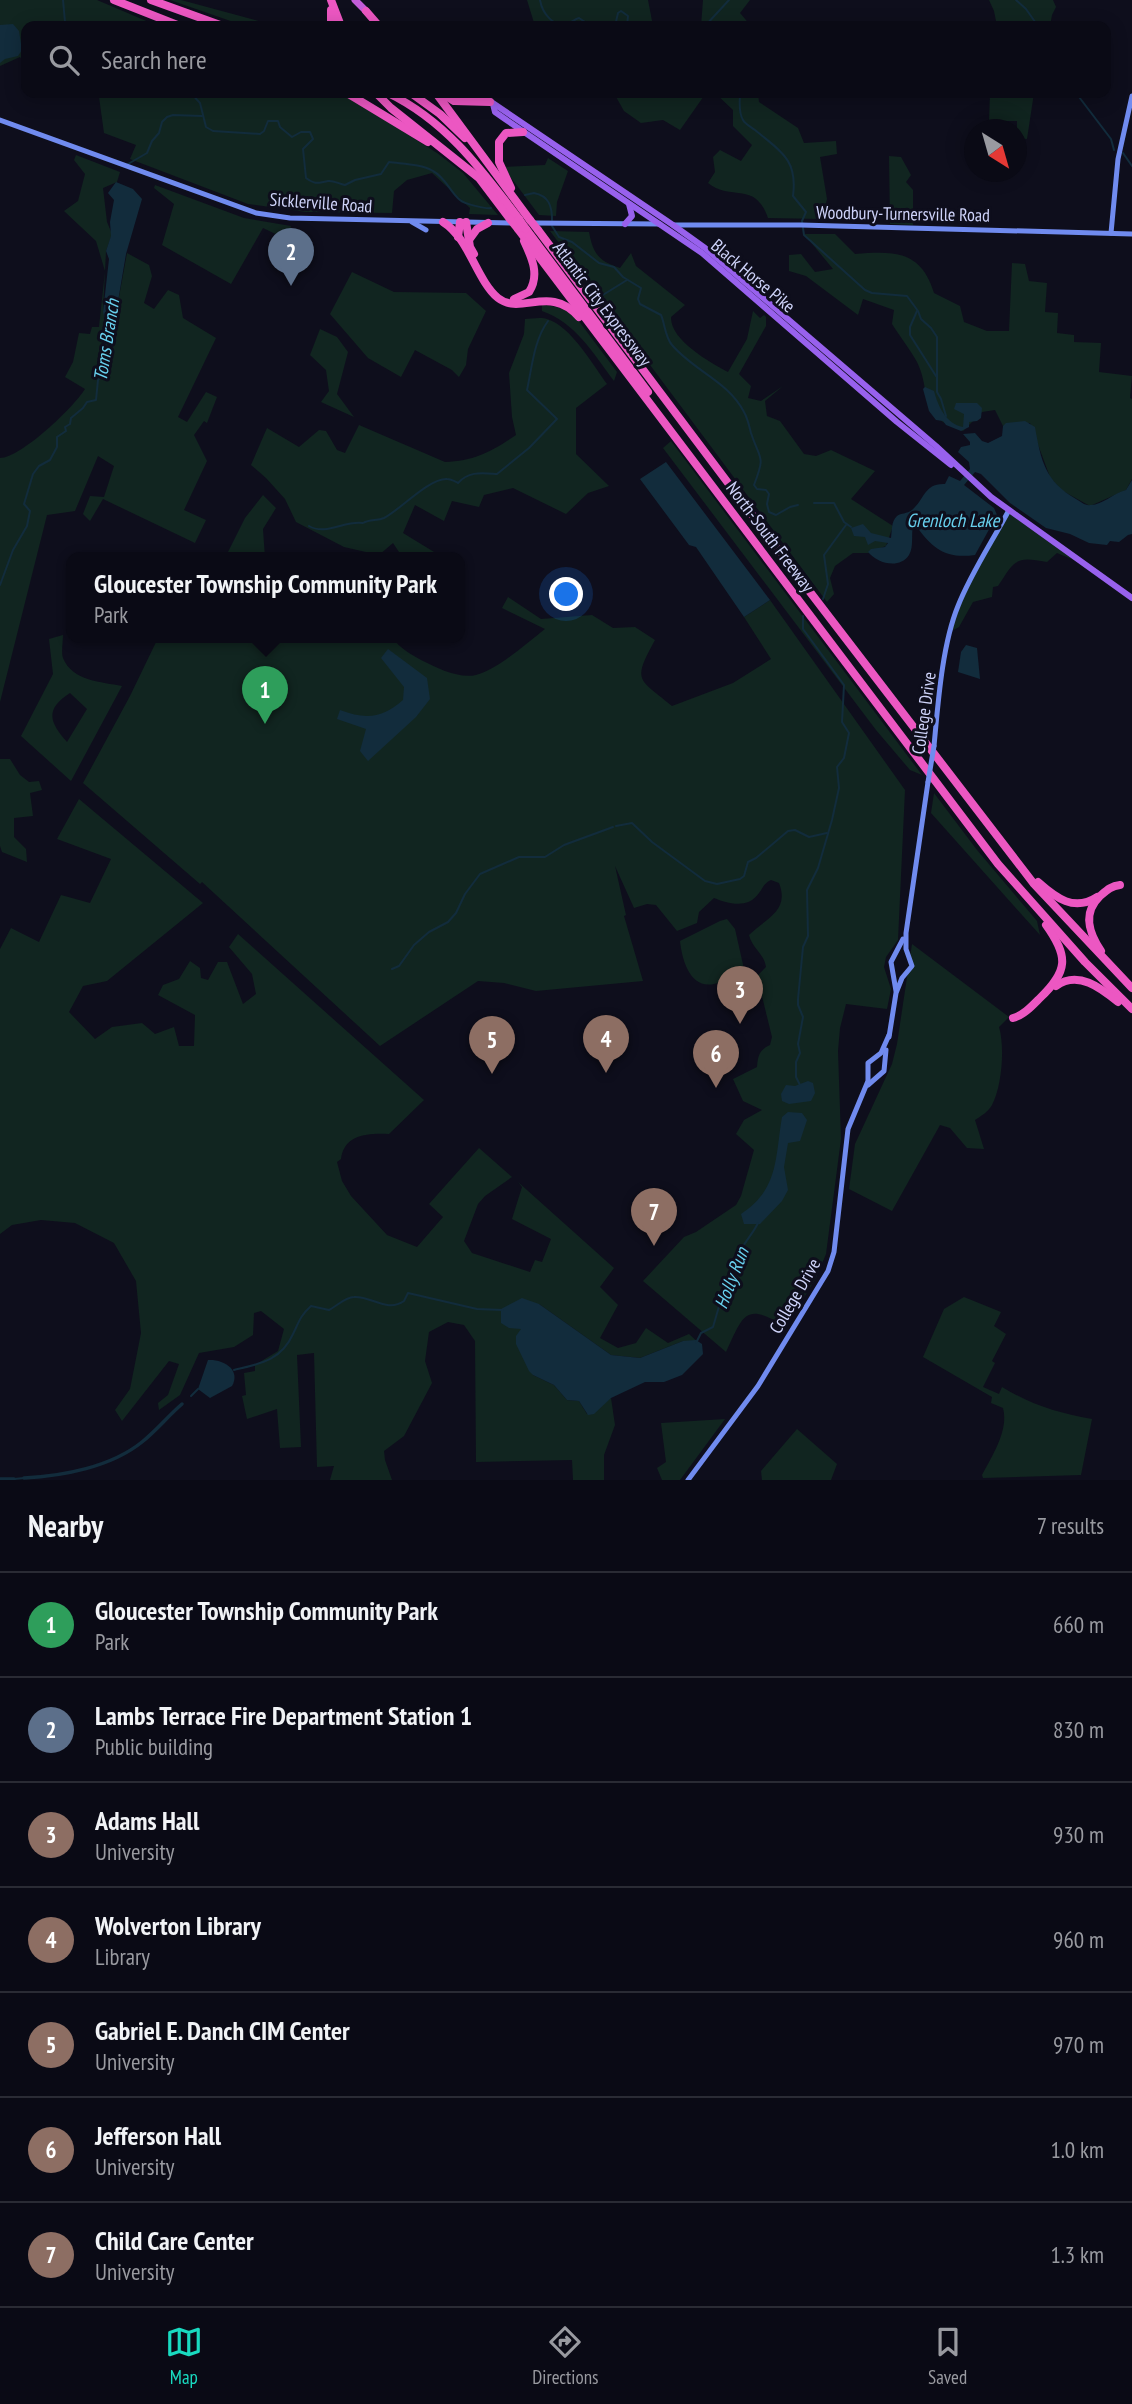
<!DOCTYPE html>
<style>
:root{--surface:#0a0a15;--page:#181822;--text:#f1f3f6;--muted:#999aa0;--line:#2a2b34;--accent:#19dac0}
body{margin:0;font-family:"PT Sans Narrow",sans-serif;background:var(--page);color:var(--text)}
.compass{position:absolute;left:964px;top:119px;width:63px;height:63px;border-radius:50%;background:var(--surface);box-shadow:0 4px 18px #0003;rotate:143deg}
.you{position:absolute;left:567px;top:595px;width:24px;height:24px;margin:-18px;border:5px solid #fff;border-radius:50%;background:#1a73e8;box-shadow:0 0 0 10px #1a73e833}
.badge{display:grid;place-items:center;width:46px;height:46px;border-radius:50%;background:var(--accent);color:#fff;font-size:23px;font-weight:700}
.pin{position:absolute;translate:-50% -58px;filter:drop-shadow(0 2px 4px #0008)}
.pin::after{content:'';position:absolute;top:37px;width:24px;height:21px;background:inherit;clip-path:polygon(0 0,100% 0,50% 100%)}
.popup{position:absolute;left:66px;top:552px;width:399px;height:91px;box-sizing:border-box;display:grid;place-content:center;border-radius:14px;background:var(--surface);filter:drop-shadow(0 2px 5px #0005);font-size:23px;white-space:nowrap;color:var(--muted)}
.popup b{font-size:26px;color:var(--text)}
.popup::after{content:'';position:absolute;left:50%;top:100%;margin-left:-14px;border:14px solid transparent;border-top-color:var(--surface)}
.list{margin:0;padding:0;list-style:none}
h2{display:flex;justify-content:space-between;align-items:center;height:91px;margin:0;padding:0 28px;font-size:30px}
h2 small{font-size:23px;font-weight:400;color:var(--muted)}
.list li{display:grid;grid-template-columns:46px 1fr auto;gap:21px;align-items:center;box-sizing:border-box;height:105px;padding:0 28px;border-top:2px solid var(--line)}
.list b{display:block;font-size:26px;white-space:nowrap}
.list p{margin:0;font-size:23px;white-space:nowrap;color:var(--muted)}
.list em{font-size:23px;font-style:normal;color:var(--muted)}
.icon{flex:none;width:38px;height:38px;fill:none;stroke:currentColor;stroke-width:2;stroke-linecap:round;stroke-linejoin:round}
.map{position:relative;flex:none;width:1132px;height:1480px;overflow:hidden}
.search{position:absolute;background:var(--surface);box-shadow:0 4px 18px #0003;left:21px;right:21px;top:21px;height:77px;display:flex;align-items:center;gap:18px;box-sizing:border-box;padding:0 24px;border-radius:14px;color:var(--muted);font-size:26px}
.sheet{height:826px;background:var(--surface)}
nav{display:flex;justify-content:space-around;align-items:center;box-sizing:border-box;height:98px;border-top:2px solid var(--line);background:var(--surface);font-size:19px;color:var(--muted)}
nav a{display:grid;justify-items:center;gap:4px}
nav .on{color:var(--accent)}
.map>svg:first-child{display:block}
.green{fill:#112520;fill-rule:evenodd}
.water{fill:#122c3c}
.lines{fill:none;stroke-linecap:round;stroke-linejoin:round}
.stream{stroke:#122c3c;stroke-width:2}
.canal{stroke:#122c3c;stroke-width:3.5}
.secondary{stroke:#708bef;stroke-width:5}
.primary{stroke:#9861ed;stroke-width:6}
.trunk{stroke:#c25cd8;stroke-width:7}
.motorway{stroke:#ec57c2;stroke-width:8}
.secondary-bridge{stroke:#708bef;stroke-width:5}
.motorway-bridge{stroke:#ec57c2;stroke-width:8}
.labels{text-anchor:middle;stroke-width:6;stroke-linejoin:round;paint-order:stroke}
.street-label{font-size:18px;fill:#ced3f9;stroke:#0e0e1c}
.water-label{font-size:19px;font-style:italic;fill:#68d0ee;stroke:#0e0e1c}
</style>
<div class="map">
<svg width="1132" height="1480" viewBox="0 0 1132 1480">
<rect width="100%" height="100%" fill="#0e0e1c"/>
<!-- green -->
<g class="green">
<polygon points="0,0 97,0 158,26 26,26 26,66 20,57 0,66"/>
<polygon points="170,0 181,0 277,26 245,26"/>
<polygon points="527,0 648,0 653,26 535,26"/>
<polygon points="703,0 750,0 740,13 751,26 701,26"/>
<polygon points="989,0 1053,0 1056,7 1052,15 1050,26 997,26 994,11"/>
<polygon points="89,93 342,93 437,153 463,173 498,215 469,214 470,208 432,173 407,180 394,191 392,213 306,212 248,204 130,159 136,145 104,133 99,97"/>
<polygon points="611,93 706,93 680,130 663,120 641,123 624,111 615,95"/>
<path d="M715 93H758L759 102 798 128 804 143 836 141 837 154 820 157 827 199 822 219 768 218C755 180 731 202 708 183L715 172 713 157 720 150 741 161 752 145 733 126V110Z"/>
<polygon points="990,93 1034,93 1027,139 1017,138 1017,121 989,121"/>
<path d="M76 155 120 172 117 182 103 188 107 222 112 234 106 251 103 312 115 319 127 253 149 265 152 276 144 303 154 309 168 290 179 295 183 318 216 338 178 417 187 422 206 392 217 397 207 423 204 421 194 435 207 461 184 510 206 520 195 543 103 499 90 521 83 514 90 496 104 497 114 466 98 456 75 511 47 515 0 702V458C21 458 74 407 85 389L65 377 73 362 79 333 90 334 92 327H99L105 271 96 241 64 211 78 201 85 174 74 160Z"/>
<polygon points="889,156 901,157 911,175 906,182 913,190 913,225 890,224"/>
<polygon points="548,158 568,171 557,202 556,216 539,215 503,167 545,165"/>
<polygon points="155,185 244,218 291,226 288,240 263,228 231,284 162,245 174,204 154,188"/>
<path d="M550 231 589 232C593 253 598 261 620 268L631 253 636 266 685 305 671 317C670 340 709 362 728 372L747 339 753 311 760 318 764 315 766 317V326L739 374 751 386 748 398 761 401 783 386 765 401 767 416 780 421 804 454 816 456 831 450 875 471 851 499 893 526 886 546 868 553H853L835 566 830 578 834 594 827 602Z"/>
<path d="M804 234H835L855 254C894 251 921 250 934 293L960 306 964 322 987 331H1009L1012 263 1025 264 1029 281 1047 283 1045 312 1058 313 1057 333 1074 335V342L1101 343 1099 372 1132 376 1130 398 1132 399V479L1126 490 1090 506 1061 490 1050 477 1030 423 1003 426 995 410 982 412 963 431C913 413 934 398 917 362 910 349 900 337 892 324L894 310 863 299 858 315 806 276 789 271V255L801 254 815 272 833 269Z"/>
<polygon points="352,272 394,292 466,293 486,311 468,349 466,365 459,377 452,370 415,350 401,377 368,358 330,314"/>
<path d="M542 305C555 306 564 308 575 316L617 372 614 381C593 353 576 323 542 311Z"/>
<path d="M525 319C531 319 541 317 547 319 571 326 593 365 607 384L576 408V454L609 486 588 493 566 514 513 488 484 495 479 507 452 501 444 521 415 505 403 533 439 555 399 552 393 543 379 555 344 547 296 522 285 499 266 478 251 465 267 428 299 447 319 430 326 431 337 450 345 453 359 425 445 462C475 461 492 451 516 435L512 417 509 373 524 334Z"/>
<polygon points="320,329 337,337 348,352 337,394 354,417 321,402 329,391 326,370 310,355"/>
<polygon points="671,441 922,775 910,770 876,730 663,448"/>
<polygon points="263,495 276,508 263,529 265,558 225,558 245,518"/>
<path d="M1009 510 1086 565 1057 553 1047 562C1015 556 1015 560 998 586L993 587 992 597 973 602 959 627 950 632 957 608Z"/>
<path d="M508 597 541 619 592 615 613 628 635 627 655 640C632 682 638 678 672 706L733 683 771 659 744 617 770 600 905 790 898 940 886 957 884 967 891 989 887 1009 846 1004 840 1028 838 1051 841 1139 826 1254 816 1278 786 1327C745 1302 744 1314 726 1352L643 1281 684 1237 696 1232 736 1205 741 1196 754 1150 736 1134 744 1120 762 1110 743 1101 733 1079 757 1067C758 1056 759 1050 770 1045L772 1037 757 976 766 967C764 953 753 950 749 935 766 918 790 911 779 883L771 880C763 884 764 887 759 893 748 909 729 904 714 898L699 912 697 923 677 931 656 905 647 904 634 908 615 866 626 915 624 916 643 981 536 991 504 983 478 981 380 1046 202 882 200 884 83 783 130 696 158 638H393C399 648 412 655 423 661 437 668 459 679 476 675 497 670 527 643 545 629L502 608Z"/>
<path d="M63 635C63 642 61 652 63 658 72 681 102 682 122 686L71 781 21 736 53 674 49 639ZM70 693 87 709 67 742C49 722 45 709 70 693Z"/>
<polygon points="0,759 10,759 20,775 29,782 39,781 42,790 30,793 33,816 14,818 14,837 26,849 27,862 2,852 0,846"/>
<polygon points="934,793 977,850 1037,921 1040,935 931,813"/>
<path d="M79 799 203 903 107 981 83 986 69 1012 95 1039 112 1027 142 1023 155 1034 174 1027 179 1046H194L195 1015 158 995 163 985 179 979 190 961 200 968 201 978 208 980 218 962H227L243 1004 256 994 252 974 229 947 238 934 424 1100 389 1134C369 1133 344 1134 341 1159L337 1162 342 1181 351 1196 387 1235 417 1247 443 1217 429 1204 479 1148 512 1177 485 1196 478 1204 464 1241 472 1253 530 1272 535 1260 542 1262 551 1239 512 1219 522 1187 518 1182 614 1268 600 1287 618 1305 600 1338 618 1348 636 1343 646 1328 668 1343 689 1334 701 1345 683 1341 640 1358 611 1355 539 1304 521 1329 533 1375 554 1385 567 1400 579 1401 587 1414 611 1398 615 1425 604 1455V1480H573L572 1460 476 1462 475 1341 464 1325 448 1322 429 1332 425 1361 432 1383 404 1436 384 1451 385 1460 392 1480H330L334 1466 317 1467 314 1353 297 1355 301 1447 280 1448 277 1409 247 1419 242 1396 246 1395 244 1373 255 1371V1365L278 1351 284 1329 261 1311 254 1313 253 1335 234 1347 199 1353 180 1395 159 1410 158 1403 168 1395 179 1364 169 1361 122 1421 115 1410 130 1389 141 1333 136 1281 114 1243 75 1223 41 1220 12 1225 0 1234V949L11 928 39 942 61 895 90 903 111 859 57 839Z"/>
<path d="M727 919 735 929 744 969C735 974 724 982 714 984 690 989 682 960 680 941L720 921Z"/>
<path d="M912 944 1009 1017 999 1027C1005 1047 1002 1086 992 1105 988 1112 981 1116 975 1120L984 1149 967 1148 950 1128 940 1125 892 1211 849 1189 855 1144 892 1064 897 1044Z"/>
<path d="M964 1297 1001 1312 994 1326 1006 1334 992 1361 995 1363 983 1387 999 1394 1002 1387C1032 1405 1057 1413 1092 1419L1081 1475 983 1478 982 1475C992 1456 1009 1430 1003 1408L991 1403 992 1397 923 1357 944 1309Z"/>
<polygon points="725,1419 680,1480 662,1480 657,1468 666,1462 661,1423"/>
<polygon points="797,1429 837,1464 831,1480 762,1480 761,1471"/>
</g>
<!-- water -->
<g class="water">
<polygon points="13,24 19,31 22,50 18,56 5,59 0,63 0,25"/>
<polygon points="116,182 133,189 142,199 126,254 115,319 109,327 106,324 103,312 109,259 106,251 111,236 110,222 114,200 108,193"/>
<path d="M925 387 934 391C938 406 946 424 963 427L964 414 954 409 956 403H977L982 408 981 418 977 421 969 422V427L961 431 946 425 943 421 936 420 929 411 923 389Z"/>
<path d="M1025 421 1035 427C1041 461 1045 481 1076 499 1081 502 1085 506 1091 505 1102 505 1114 493 1126 490L1132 480V534L1128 535 1119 542 1110 541 1107 545 1089 543 1070 534 1046 528 1010 503 981 474 975 472 964 485 994 508 997 515 975 555C946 559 933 549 917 527L913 526C911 534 914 547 909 555 899 570 877 563 868 552L871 549 885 547 888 543 875 541 868 545 865 537 854 536 851 528 863 524 871 533 891 538C892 532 891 521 897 516 901 513 907 514 912 510 925 499 924 483 945 484L949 476 960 481 970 469 969 462 958 452 961 447 970 445V442L963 434 975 433 982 441 988 443 1002 436 1003 426 1006 423Z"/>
<polygon points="666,462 770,600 744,617 696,547 689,545 640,479"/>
<polygon points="966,645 977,648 980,679 958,672 961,652"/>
<path d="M388 649 427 678 430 699 416 717 368 761 360 751 366 729 337 719 340 710C366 720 383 718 403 700L404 687 381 658Z"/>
<polygon points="808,1081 813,1083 815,1093 811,1101 789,1104 782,1101 781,1094 786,1085 795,1086"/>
<path d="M788 1112 802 1113 807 1120 800 1141 788 1143 784 1167 788 1190 782 1201 760 1224H744L741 1214C779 1189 775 1158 782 1117Z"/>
<polygon points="522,1298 539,1304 611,1355 640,1358 683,1341 696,1340 702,1344 703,1354 682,1375 664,1382 645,1382 611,1398 594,1414 588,1415 579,1401 567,1400 554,1385 533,1375 529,1371 516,1344 516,1336 521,1329 509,1328 501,1323 501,1309"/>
<path d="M208 1360C224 1359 241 1370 232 1386L210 1398 198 1389Z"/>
</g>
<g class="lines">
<!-- stream -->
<g class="stream">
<polyline points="63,0 65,22"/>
<path d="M540 0C542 12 554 30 569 23 572 22 575 19 579 18L591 26"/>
<polyline points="1016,0 1026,9 1038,26"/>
<polyline points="66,22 75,26"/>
<polyline points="615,26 618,13 621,11 628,16 627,26"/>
<polyline points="705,26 729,0"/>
<path d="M191 93 200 103 206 127 213 131 260 134 264 131 268 121H278L280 127 292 137 301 132H310L313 139 303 149 306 178C316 185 317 183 328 181 333 180 339 184 345 185L355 180 381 174 389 162C403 164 421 164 433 171 446 178 450 192 460 200 464 204 486 209 491 208"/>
<path d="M740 93C740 101 738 112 743 120 745 124 751 127 755 130 780 151 798 159 793 196L806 212 802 221 804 235 865 290 872 293 907 296 918 311 921 319 931 328 937 337V392L941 399 946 416"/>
<polyline points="1076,93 1111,139 1114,150"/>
<polyline points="1123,153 1132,166"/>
<polyline points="128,164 147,153 152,141 159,133 162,122 167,117 173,115 202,116"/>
<path d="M525 195 534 193C549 196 552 206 552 220"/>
<path d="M552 226 559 237 572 242 599 263 614 267 623 277 641 288 638 299 640 304 661 315C665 324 665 337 672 345 694 371 728 381 744 412 748 419 749 426 751 433 760 461 766 454 754 485L757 489 766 490 769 494 767 504 769 512 776 515 790 507 798 505"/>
<polyline points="598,298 627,280"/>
<polyline points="917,311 910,327 910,335 936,376"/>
<polyline points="814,503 834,503 844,522 851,527"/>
<path d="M309 526C326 536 345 520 363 523 370 519 377 521 384 518 400 510 429 478 447 479 451 479 454 481 458 483 469 471 481 473 497 474L529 448 557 419 527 390C532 367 534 340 548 321"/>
<polyline points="0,585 13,550 27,526 30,511 24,504 33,474 39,466 50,460 57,447 57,437 66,431 65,427 70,424 71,418 83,408 87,402 96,400 98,380 104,373 101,362 110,326"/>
<polyline points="823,599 828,584 824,555 846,525"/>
<polyline points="616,826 632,823 652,842 705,881 717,884 740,879 744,876 748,862 756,858 788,831 795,830 809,837 827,833"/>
<polyline points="392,969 399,966 414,945 429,932 448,922 456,913 465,894 480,874 519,857 545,857 564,845 613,827"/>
<polyline points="800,1085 796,1077 796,1062 800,1053 798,1044 803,1017 798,1005 798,999 803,947 808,936 807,890 818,868 832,820 839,788 837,767 844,758 849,733 842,722 844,685 803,629 803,616"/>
<path d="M738 1260C739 1247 752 1236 758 1223"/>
<polyline points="696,1343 701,1333 713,1327 720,1303"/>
<path d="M234 1370C259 1364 281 1361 293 1334 299 1322 300 1316 311 1306L329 1310C337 1306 345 1297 354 1297 372 1296 387 1313 404 1301L408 1293 477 1309 503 1310"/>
<polyline points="191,1396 198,1389"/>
<polyline points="14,1479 24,1478"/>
</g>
<!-- canal -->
<g class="canal">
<path d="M24 1478C63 1476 111 1467 142 1442 157 1430 168 1416 182 1404"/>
<polyline points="0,1479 14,1479"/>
</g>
<!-- secondary -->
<g class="secondary">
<polyline points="0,120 256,213 290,218 513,223"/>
<polyline points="412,222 426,230"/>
<polyline points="533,223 660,224"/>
<polyline points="673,225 801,225 1132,234"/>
<polyline points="1111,233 1118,159 1132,96"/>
<path d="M934 746C938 704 942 645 958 606 971 573 992 542 1009 510"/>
<polyline points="896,991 891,962 903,939"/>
<polyline points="889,1037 896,993 902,978 912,966 906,949 906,933 928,782"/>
<polyline points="868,1085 884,1071 886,1050"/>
<polyline points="688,1480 758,1386 828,1271 834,1252 848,1129 868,1081 868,1063 881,1053 889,1035"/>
</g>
<!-- primary -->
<g class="primary">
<polyline points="478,93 673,225 705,248 936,446 991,497 1132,598"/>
<polyline points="493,104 495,112 505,119 702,253 897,422 951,465"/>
<polyline points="625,224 632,216 629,204"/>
</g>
<!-- trunk -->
<polyline class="trunk" points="355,0 366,11"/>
<!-- motorway -->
<g class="motorway">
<polyline points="114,0 180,26"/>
<polyline points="151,0 223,26"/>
<polyline points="331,0 341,26"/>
<polyline points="331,10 331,26"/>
<polyline points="366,11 379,26"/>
<polyline points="347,93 428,142"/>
<polyline points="376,93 391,108 479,178 510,219"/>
<path d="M388 93C446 121 481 169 519 219"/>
<polyline points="411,93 440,114 465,138"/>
<polyline points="436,93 530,220"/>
<polyline points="441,93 454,101 490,102"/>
<polyline points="511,188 499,162 499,142 506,133 523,132"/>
<path d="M443 222C469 238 477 281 498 298 521 316 550 284 579 317"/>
<polyline points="466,222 470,247 474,254"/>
<polyline points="518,229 998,864 1085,962 1132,1009"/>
<polyline points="526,229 648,392"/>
<polyline points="538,230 810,592 1034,884 1132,988"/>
<polyline points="458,237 460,222"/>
<polyline points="469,240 477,229 488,223"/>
<path d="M514 299 529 292C540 275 532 258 524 241"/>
<path d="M1038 882C1056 898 1074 912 1097 897"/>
<path d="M1101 951C1089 933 1082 913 1100 896 1107 890 1111 886 1120 885"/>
<path d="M1056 986C1078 970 1101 988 1118 1002"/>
<path d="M1013 1018C1024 1015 1032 1006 1040 998 1068 971 1069 957 1046 925"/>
</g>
<!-- secondary-bridge -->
<polyline class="secondary-bridge" points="928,782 934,746"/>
<!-- motorway-bridge -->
<g class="motorway-bridge">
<polyline points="510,219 518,229"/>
<polyline points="519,219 526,229"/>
<polyline points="530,220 538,230"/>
</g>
</g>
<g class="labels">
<!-- street labels -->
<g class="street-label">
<text transform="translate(321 203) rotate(4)" y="6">Sicklerville Road</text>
<text transform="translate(903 214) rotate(1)" y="6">Woodbury-Turnersville Road</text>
<text transform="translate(753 276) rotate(40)" y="6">Black Horse Pike</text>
<text transform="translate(602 304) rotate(53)" y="6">Atlantic City Expressway</text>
<text transform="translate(770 537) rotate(53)" y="6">North-South Freeway</text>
<text transform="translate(924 713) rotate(-82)" y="6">College Drive</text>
<text transform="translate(795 1296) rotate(-60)" y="6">College Drive</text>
</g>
<!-- water labels -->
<g class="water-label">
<text transform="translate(106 340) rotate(-81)" y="7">Toms Branch</text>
<text x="953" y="527">Grenloch Lake</text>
<text transform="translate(731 1278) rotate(-69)" y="7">Holly Run</text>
</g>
</g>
</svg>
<svg class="compass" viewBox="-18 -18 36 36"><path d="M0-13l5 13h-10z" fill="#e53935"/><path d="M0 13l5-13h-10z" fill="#999aa0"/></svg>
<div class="you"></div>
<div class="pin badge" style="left:265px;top:724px;background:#2e9e5b">1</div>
<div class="popup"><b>Gloucester Township Community Park</b>Park</div>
<div class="pin badge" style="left:291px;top:286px;background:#5c6f8a">2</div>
<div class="pin badge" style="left:740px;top:1024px;background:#8d6e63">3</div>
<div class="pin badge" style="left:606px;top:1073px;background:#8d6e63">4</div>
<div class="pin badge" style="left:492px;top:1074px;background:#8d6e63">5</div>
<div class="pin badge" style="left:716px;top:1088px;background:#8d6e63">6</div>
<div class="pin badge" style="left:654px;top:1246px;background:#8d6e63">7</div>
<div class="search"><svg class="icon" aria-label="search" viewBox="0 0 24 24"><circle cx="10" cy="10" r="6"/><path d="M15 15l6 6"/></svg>Search here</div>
</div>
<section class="sheet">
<h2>Nearby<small>7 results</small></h2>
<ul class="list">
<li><span class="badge" style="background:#2e9e5b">1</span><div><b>Gloucester Township Community Park</b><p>Park</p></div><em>660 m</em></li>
<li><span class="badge" style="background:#5c6f8a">2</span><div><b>Lambs Terrace Fire Department Station 1</b><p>Public building</p></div><em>830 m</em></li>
<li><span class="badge" style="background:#8d6e63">3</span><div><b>Adams Hall</b><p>University</p></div><em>930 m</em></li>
<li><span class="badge" style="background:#8d6e63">4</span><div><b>Wolverton Library</b><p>Library</p></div><em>960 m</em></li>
<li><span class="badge" style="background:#8d6e63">5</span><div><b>Gabriel E. Danch CIM Center</b><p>University</p></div><em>970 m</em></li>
<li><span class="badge" style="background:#8d6e63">6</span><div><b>Jefferson Hall</b><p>University</p></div><em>1.0 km</em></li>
<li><span class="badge" style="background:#8d6e63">7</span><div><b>Child Care Center</b><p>University</p></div><em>1.3 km</em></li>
</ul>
</section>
<nav>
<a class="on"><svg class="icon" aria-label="map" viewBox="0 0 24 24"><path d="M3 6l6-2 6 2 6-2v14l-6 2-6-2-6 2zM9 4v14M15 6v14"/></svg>Map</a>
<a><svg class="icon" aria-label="directions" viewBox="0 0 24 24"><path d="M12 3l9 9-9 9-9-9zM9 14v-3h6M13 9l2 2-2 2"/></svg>Directions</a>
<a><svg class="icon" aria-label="saved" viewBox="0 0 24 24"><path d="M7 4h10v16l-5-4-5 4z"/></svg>Saved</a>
</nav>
